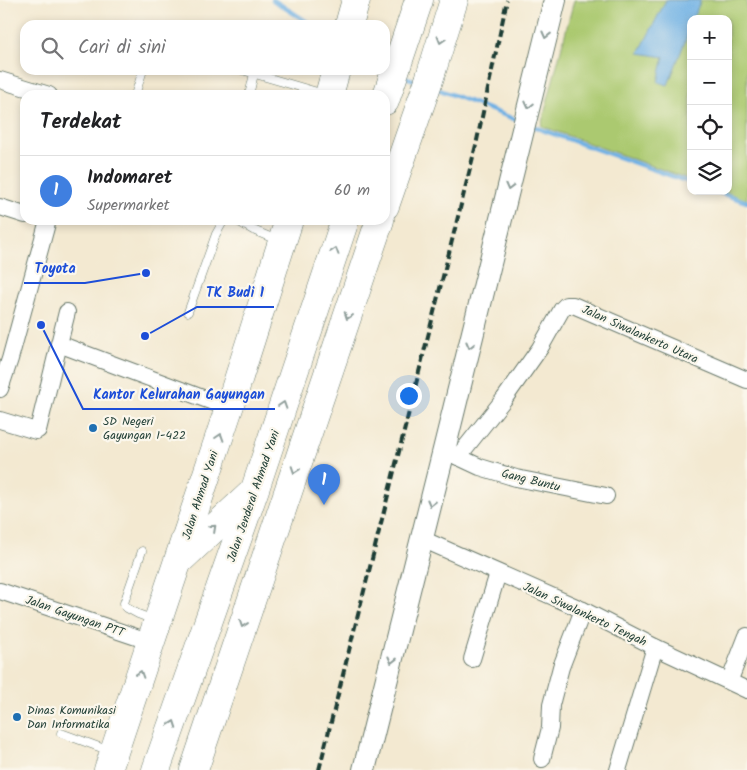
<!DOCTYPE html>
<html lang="id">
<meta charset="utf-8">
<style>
:root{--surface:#fff;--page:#f6f6f6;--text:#202124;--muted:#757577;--line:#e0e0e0;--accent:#111827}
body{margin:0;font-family:Kalam,sans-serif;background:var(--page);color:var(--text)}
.controls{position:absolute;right:15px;top:15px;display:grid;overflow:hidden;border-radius:10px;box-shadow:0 2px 8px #0003}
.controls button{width:45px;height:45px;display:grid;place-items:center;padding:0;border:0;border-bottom:1px solid var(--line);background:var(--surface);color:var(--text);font:25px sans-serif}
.you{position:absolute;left:408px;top:395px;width:18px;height:18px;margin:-12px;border:4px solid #fff;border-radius:50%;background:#1a73e8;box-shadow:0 0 0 8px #1a73e833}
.badge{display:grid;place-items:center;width:32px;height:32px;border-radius:50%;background:var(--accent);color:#fff;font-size:16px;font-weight:700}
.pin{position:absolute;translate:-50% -41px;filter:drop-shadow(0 1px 2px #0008)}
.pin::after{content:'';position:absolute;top:26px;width:18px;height:15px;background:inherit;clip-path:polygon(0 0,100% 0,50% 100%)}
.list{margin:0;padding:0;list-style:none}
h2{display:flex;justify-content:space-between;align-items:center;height:65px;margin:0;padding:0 20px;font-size:21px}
h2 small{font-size:16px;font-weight:400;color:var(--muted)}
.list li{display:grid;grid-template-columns:32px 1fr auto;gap:15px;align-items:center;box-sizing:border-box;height:70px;padding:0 20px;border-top:1px solid var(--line)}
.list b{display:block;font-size:19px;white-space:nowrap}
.list p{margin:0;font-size:16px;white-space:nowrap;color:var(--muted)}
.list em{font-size:16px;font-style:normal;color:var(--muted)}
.icon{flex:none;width:28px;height:28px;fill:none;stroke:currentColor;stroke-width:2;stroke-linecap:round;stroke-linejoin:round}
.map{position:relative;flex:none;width:747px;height:770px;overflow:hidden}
.search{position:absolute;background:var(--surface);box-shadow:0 2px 8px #0003;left:20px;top:20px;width:370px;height:55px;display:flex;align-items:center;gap:12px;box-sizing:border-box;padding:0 18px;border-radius:15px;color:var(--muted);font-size:19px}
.panel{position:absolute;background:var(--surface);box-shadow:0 2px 8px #0003;left:20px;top:90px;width:370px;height:135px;border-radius:15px}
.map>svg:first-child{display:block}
.green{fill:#abc970;stroke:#658352}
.water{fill:#6fb1e4;stroke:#47778c}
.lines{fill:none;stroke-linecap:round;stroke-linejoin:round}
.stream{stroke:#6fb1e4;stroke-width:4.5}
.lane-casing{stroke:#69796b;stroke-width:9}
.street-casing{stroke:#69796b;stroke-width:18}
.secondary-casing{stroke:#69796b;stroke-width:24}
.highway-casing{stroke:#69796b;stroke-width:29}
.lane{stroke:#fff;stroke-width:8}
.street{stroke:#fff;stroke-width:16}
.secondary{stroke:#fff;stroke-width:22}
.highway{stroke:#fff;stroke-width:28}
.rail{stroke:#1f3d34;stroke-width:4;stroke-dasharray:8 4;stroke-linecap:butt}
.oneway{stroke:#8f9e9a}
.poi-dot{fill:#1f6fb2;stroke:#fbf7ec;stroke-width:2}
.labels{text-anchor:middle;stroke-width:4.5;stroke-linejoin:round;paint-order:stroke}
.street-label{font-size:12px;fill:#1f3d34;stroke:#fbf7ec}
.poi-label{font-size:12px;fill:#1f3d34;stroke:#fbf7ec;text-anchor:start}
.leader{fill:none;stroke:#1d4ed8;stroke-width:2}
.callout-dot{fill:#1d4ed8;stroke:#fbf7ec;stroke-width:2}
.callout-label{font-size:14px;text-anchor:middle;font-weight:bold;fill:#1d4ed8;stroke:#fbf7ec;stroke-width:4.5;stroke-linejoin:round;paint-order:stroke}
</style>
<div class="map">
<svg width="747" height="770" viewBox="0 0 747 770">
<rect width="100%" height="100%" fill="#fbf7ec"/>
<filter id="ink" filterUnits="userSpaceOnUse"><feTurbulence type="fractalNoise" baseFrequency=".02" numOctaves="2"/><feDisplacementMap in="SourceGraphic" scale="10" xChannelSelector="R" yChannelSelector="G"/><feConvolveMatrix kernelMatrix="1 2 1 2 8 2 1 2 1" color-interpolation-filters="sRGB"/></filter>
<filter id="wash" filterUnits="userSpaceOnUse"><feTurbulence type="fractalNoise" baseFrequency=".0096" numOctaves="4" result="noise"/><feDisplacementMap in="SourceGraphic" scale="20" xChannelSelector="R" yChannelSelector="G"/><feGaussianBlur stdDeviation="1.12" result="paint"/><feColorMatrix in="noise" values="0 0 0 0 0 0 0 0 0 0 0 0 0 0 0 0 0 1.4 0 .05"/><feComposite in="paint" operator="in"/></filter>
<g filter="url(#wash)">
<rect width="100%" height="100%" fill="#f3e9d1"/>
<!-- green -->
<polygon class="green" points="574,0 747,0 747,200 722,191 728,191 728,19 691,19 691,180 541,126"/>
<!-- water -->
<polygon class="water" points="666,0 701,0 693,19 691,19 691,26 668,85 658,82 664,57 639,53"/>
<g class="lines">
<!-- stream -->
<g class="stream">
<polyline points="273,0 312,25"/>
<polyline points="403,76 419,82"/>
<polyline points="435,88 519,121"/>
<polyline points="531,126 691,183"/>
<polyline points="715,191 747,202"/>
</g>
</g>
</g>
<g filter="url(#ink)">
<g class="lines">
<!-- lane casing -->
<g class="lane-casing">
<g id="lane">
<polyline points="242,70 324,94"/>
<polyline points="135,95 143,70"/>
<polyline points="249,95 254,74"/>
<polyline points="236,220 253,230 277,240"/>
<polyline points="188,312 216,234 224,220"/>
<polyline points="142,551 124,603 125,607 138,614 154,620"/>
<polyline points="61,733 110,751"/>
</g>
</g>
<!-- street casing -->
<g class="street-casing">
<g id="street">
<polyline points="0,80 49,95"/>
<polyline points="0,207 25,215"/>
<polyline points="67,312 59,344 229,408"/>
<polyline points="0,389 10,359 48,220"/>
<polyline points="0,420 36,431 38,430 59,344"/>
<polyline points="450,453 480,467 516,478 606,496"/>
<polyline points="458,457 504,399 540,348 562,309 566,305 573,305 747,380"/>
<polyline points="422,539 583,610 655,647 747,690"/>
<polyline points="0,591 151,642"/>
<polyline points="472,659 498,573"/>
<polyline points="729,682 747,636"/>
<polyline points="542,759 550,728 551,705 561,667 583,610"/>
<polyline points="618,770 655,647"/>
</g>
</g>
<!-- secondary casing -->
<g class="secondary-casing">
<polyline id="secondary" points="364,770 444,450 555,0"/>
</g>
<!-- highway casing -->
<g class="highway-casing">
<g id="highway">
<polyline points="349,25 356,0"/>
<polyline points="329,95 336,70"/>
<polyline points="385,101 419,0"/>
<polyline points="385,206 429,80 454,0"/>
<polyline points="181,559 252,493"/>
<polyline points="108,770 229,408 289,220"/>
<polyline points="156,770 255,489 345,220"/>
<polyline points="194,770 380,220"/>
</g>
</g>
<!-- lane -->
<use href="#lane" class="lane"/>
<!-- street -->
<use href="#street" class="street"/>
<!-- secondary -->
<use href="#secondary" class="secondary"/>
<!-- highway -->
<use href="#highway" class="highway"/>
<!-- rail -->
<polyline class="rail" points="319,770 476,145 507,0"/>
</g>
<!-- one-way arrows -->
<defs><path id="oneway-chevron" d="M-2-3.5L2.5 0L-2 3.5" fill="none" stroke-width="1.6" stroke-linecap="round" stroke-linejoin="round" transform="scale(1.25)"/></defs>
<g class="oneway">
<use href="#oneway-chevron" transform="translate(546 35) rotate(104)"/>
<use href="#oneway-chevron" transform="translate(441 40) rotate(107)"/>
<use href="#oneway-chevron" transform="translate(529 105) rotate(103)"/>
<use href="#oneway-chevron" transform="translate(509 187) rotate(104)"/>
<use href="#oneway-chevron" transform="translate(335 251) rotate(-72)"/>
<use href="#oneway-chevron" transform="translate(348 316) rotate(109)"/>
<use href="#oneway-chevron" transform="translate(470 345) rotate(104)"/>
<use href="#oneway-chevron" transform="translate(283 405) rotate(-72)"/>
<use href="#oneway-chevron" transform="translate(220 437) rotate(-72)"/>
<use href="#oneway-chevron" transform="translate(295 470) rotate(109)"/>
<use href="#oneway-chevron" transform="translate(431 503) rotate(104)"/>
<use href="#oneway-chevron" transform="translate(213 528) rotate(-43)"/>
<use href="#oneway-chevron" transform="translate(243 624) rotate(109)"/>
<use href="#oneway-chevron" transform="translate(392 660) rotate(104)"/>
<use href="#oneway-chevron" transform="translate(140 674) rotate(-72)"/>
<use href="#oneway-chevron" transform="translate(173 724) rotate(-70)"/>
</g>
</g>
<!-- markers -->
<g class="poi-dot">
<circle cx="93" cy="428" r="5"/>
<circle cx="17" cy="717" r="5"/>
</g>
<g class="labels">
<!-- street labels -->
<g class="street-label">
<text transform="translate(640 334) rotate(24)" y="4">Jalan Siwalankerto Utara</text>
<text transform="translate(531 480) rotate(14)" y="4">Gang Buntu</text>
<text transform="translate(200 495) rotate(-72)" y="4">Jalan Ahmad Yani</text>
<text transform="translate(253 496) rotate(-71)" y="4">Jalan Jenderal Ahmad Yani</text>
<text transform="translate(585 614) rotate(25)" y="4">Jalan Siwalankerto Tengah</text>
<text transform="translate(75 616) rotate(19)" y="4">Jalan Gayungan PTT</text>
</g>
<!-- poi labels -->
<g class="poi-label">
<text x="103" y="425">SD Negeri<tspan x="103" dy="14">Gayungan I-422</tspan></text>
<text x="27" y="714">Dinas Komunikasi<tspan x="27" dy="14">Dan Informatika</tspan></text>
</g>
</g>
<!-- callouts -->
<path class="leader" d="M146 273L85 283H24M145 336L197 307H274M41 325L83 409H275"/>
<g class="callout-dot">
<circle cx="146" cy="273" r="5"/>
<circle cx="145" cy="336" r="5"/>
<circle cx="41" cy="325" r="5"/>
</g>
<g class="callout-label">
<text x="55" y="273">Toyota</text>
<text x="235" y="297">TK Budi 1</text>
<text x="179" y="399">Kantor Kelurahan Gayungan</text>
</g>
</svg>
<div class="controls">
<button>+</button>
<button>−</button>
<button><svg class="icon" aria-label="locate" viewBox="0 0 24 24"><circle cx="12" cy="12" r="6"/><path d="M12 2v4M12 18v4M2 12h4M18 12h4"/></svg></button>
<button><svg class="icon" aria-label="layers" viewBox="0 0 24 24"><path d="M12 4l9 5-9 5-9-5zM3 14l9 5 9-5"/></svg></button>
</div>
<div class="you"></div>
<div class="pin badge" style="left:324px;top:505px;background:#3f7fe0">1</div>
<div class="search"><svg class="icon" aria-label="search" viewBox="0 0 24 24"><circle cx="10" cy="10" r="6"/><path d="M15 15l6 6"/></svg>Cari di sini</div>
<section class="panel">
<h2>Terdekat<small></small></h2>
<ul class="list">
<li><span class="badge" style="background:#3f7fe0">1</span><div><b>Indomaret</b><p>Supermarket</p></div><em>60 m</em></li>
</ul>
</section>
</div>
